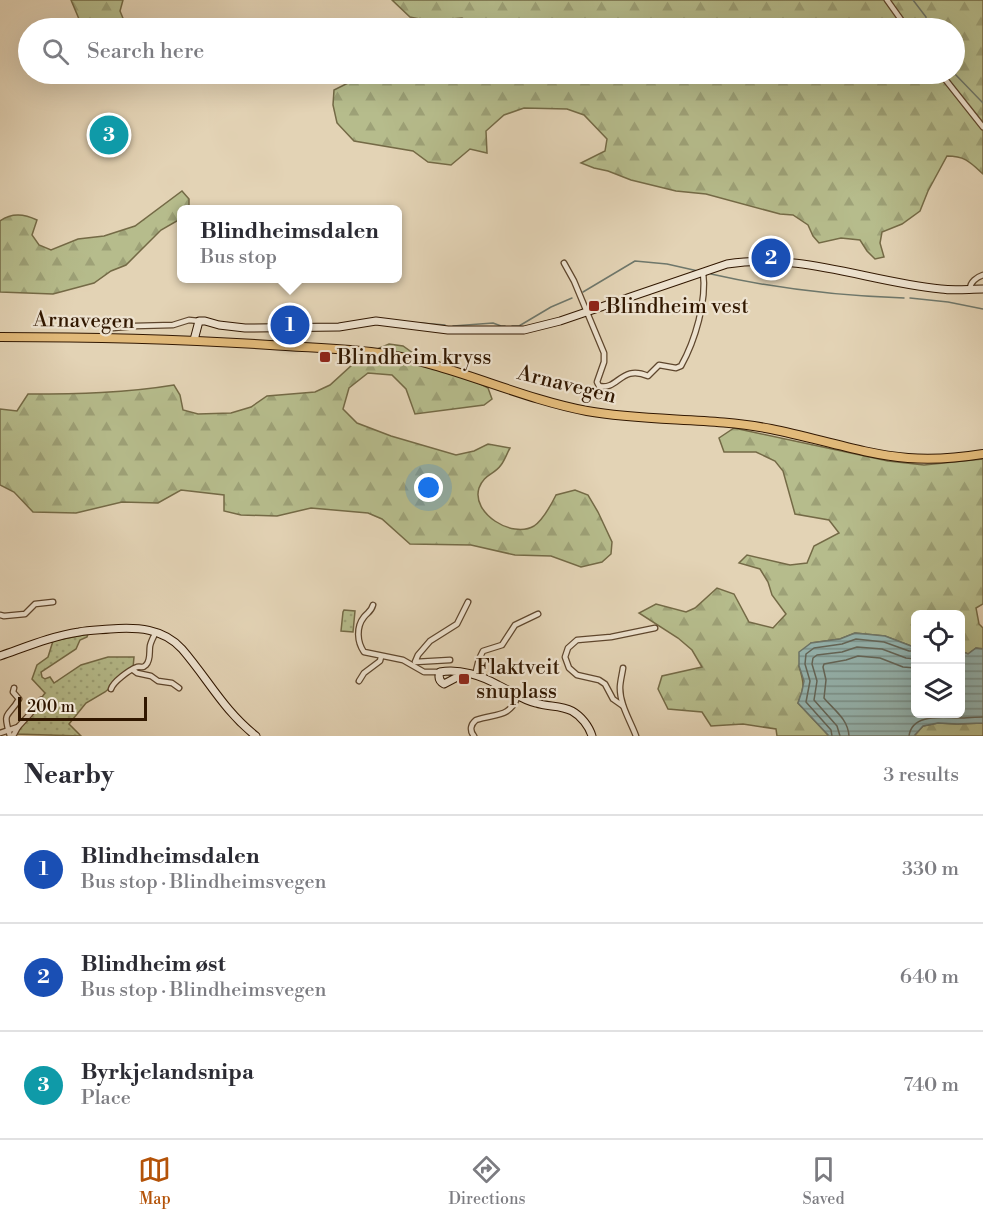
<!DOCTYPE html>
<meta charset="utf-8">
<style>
:root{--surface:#fff;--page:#f7f7f7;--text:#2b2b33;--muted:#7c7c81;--line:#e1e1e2;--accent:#b45309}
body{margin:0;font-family:"Libre Bodoni",serif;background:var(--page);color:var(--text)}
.controls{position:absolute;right:18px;bottom:18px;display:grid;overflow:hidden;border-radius:9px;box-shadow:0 6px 24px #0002}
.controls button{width:54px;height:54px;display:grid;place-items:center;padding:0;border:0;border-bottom:2px solid var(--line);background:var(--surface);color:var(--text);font:30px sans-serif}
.scale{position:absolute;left:18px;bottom:15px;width:129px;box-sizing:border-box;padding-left:6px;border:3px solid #311700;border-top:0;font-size:16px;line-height:21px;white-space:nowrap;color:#311700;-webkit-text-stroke:4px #ede2cf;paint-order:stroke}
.you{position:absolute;left:429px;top:488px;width:21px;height:21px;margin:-15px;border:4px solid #fff;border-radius:50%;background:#1a73e8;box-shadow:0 0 0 9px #1a73e833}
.badge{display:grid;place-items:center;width:39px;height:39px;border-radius:50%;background:var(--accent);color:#fff;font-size:20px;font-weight:700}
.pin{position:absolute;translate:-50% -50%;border:3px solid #fff;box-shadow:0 2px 6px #0006}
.popup{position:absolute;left:177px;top:205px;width:225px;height:78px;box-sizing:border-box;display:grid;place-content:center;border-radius:9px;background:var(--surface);filter:drop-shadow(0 2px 4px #0005);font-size:20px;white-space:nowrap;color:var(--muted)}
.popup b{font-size:22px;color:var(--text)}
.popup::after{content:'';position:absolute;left:50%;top:100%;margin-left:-12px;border:12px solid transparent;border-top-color:var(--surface)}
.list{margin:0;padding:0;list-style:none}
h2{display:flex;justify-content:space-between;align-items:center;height:78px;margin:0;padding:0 24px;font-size:26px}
h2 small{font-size:20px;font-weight:400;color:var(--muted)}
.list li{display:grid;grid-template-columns:39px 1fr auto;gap:18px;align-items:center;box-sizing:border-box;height:108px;padding:0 24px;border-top:2px solid var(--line)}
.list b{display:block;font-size:22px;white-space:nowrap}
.list p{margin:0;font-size:20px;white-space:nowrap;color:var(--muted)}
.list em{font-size:20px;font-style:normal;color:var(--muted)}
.icon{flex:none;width:33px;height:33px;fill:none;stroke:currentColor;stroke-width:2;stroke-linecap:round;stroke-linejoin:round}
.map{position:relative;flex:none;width:983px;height:736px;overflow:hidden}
.search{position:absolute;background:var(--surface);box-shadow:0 6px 24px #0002;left:18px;right:18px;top:18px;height:66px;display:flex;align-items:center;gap:15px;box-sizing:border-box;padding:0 21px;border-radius:33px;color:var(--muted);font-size:22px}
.sheet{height:402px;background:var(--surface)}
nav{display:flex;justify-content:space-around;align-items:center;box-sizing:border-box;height:84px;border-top:2px solid var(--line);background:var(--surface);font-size:16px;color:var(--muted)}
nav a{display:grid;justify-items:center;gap:3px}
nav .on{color:var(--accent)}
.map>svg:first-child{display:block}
.forest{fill:url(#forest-firs);stroke:#746a46;stroke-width:1.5}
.park{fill:url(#park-dots);stroke:#746a46;stroke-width:1.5}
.water{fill:url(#water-rules);stroke:#6e776b;stroke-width:1.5}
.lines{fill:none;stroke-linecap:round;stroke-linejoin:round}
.shore{stroke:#64675a;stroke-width:1.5}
.stream{stroke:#6e776b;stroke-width:1.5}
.street-casing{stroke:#5e462d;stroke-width:7}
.secondary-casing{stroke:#311700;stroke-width:9}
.highway-casing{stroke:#311700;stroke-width:10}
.street{stroke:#ede2cf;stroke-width:4.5}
.secondary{stroke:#ede2cf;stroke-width:7}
.highway{stroke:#e2ba7a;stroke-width:8}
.poi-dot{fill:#8f2418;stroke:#ede2cf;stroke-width:2}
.labels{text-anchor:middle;stroke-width:4.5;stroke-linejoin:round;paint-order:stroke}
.poi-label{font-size:21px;fill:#311700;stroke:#ede2cf;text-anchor:start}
.street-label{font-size:21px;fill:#311700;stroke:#ede2cf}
</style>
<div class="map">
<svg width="983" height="736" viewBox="0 0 983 736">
<defs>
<pattern id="forest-firs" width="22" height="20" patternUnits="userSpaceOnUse" patternTransform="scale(1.5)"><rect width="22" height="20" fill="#b6bc8c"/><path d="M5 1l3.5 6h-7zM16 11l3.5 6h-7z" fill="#9da177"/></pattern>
<pattern id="park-dots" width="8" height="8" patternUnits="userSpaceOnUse" patternTransform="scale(1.5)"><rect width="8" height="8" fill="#b6bc8c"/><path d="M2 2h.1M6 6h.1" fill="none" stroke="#9da177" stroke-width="1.8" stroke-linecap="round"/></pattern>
<pattern id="water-rules" width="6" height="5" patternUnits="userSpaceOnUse" patternTransform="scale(1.5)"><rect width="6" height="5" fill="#96b7b3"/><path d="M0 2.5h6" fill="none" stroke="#7b948f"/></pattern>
</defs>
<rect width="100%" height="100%" fill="#e3d3b5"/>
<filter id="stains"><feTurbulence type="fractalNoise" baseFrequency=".00333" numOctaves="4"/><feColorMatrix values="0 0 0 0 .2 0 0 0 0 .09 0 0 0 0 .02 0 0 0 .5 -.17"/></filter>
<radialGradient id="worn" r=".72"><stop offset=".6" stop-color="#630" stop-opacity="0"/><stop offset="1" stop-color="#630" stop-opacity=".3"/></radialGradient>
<!-- forest -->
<g class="forest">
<polygon points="71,0 123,0 120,11 127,28 94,28 79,19"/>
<path d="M392 0H983V174C970 162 965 156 947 156L928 191 920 211 902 224 882 232 880 243 884 257 875 259 867 251 860 240 841 238 819 243 813 236 808 225 793 215 780 214 706 194 676 191 631 180 608 171 594 168 581 163 605 151 607 139 584 115 567 109 524 108 504 115 486 131 487 153 470 149 451 165 428 162 413 151 354 141 337 123 333 105 334 90 354 80 372 74H954V28H472V24L462 18 429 21 410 17Z"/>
<path d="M182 191 189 199V209L182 210V218L161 230 126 265 111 271 94 283 53 294 0 292V221C12 212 25 214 37 220L32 235 39 245 51 250 78 239 104 236 135 226Z"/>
<path d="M389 344 403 346 423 360 477 382 488 388 492 399 484 405 415 414 406 389 392 375 368 373 349 388 343 409 357 423 391 436 456 455 474 451 488 444 510 448C507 453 505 460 501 465 494 475 484 474 479 488 471 513 512 539 534 526 543 520 551 505 556 495L575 490 588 495 598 512 612 542 611 554 602 562 581 567 551 556 515 555 471 545 410 544 382 519 368 513 311 508 277 516 241 515 224 511V495L181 490 158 503 122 502 76 513 33 512 14 492 0 485V409L17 411 28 394C77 394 126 393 174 385L180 395 183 410 198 414 231 413 251 407 267 396 315 392 330 385 363 355Z"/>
<path d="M734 428 888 461 924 465 983 459V604L976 608 979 624 983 628V649L976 648 968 654 961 651 960 614H916L915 646H911L885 636 855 633 840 639 811 643 799 666C804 683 805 686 798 703L829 736H777L776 729 743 724 711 726 702 712 668 709 658 689 662 676 702 667 692 650 678 638 639 613 656 604 686 612 695 608 717 588 734 594 749 622 773 628 786 614 772 595 768 582 760 569 739 563 747 555 790 565 807 563 814 546 839 533 829 520 795 514 783 471 775 461 756 452H724L719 438Z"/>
<polygon points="938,723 957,724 983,723 983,736 914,736 923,726"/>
</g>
<!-- park -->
<g class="park">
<polygon points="344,610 355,611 353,632 341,631 343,612"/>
<polygon points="88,634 87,637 80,640 76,649 41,672 42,677 45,679 50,677 54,683 81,665 108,657 134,657 133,668 105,692 86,703 69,724 81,736 15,734 45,693 32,679 37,665 48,657 53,641"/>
</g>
<!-- water -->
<polygon class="water" points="855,633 885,636 911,646 915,646 916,714 960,714 961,651 968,654 976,648 983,649 983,723 957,724 938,723 923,726 914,736 829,736 798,703 802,691 804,681 799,666 799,652 811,643 840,639"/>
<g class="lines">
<!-- shore -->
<g class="shore">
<polyline points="832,736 831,730 806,702 810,681 805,664 806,654 814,648 842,644 856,639 884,642 909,651 916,651"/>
<polyline points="840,736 837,726 814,700 817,681 812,664 813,658 817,655 842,652 857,647 882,649 906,658 916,659"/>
<path d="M849 736C848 719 834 710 824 698L826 680 823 667 824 664 846 660 858 656 880 658 903 667 916 668"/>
<path d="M909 736C912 713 943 718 959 718 967 718 975 717 983 717"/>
</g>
<!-- stream -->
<g class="stream">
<polyline points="913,0 926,17 926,28"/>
<polyline points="954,73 983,103"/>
<path d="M711 274C773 288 840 296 904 298"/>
<polyline points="583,292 635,261 667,264 698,271"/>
<polyline points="910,298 948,302 983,309"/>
<polyline points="421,323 445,325"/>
<polyline points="453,326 493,323 501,326 505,326"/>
<polyline points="512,326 519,326 551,307 572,298"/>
</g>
<!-- street casing -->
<g class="street-casing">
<g id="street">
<polyline points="887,0 907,28"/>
<polyline points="941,74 983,127"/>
<path d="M564 263 574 281 604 353V362L597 382 599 386C618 391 621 364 648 376L659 365 676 368 681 366C695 341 707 301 703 272"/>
<path d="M970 289C970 282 977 277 983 275"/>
<polyline points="113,328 135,326 173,325 189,320 199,321"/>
<path d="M373 605C371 612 368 612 364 617 356 627 357 642 364 652L403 660 424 672H440"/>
<polyline points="0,615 4,616 25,614 35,604 53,602"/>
<polyline points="450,660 415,662 418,655 430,641 457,624 468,602"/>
<path d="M623 668C622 675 620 682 620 688 620 705 630 720 636 736"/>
<polyline points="133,670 137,673 151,676 158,681 172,683 179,688"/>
<polyline points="475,675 479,659 483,651 502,645 515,625 538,614"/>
<polyline points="359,681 364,673 380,661 381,657"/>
<path d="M111 689C113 682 129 670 137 667 142 666 142 669 146 665 151 660 149 652 150 646 151 641 154 636 156 632"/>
<polyline points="623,706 613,699 605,684 599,680 577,675 569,668 565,657 568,648 577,640 611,637 655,628"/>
<polyline points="0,733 18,727 29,715 41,700"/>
<path d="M10 736C2 709 8 719 19 699L13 692 14 688"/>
<polyline points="13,736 18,727"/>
<path d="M474 736C469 730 471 724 476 720 495 713 509 719 518 696"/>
</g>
</g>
<!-- secondary casing -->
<g class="secondary-casing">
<g id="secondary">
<path d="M194 340 199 321H205L219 325 245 328 339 327 376 321 448 330H524L560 321 727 264C800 252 869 282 941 289 955 291 969 289 983 289"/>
<path d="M0 656C26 647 52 636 79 632 89 630 100 630 110 629 137 627 163 628 182 649 208 679 224 711 256 736"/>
<path d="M465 673 444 684C439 681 438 677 440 672 459 668 482 676 498 685 511 691 522 700 536 703 548 707 561 705 572 711 581 716 589 726 592 736"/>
</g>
</g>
<!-- highway casing -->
<g class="highway-casing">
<path id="highway" d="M0 337C90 337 180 339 270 345 308 348 347 348 385 354 454 365 518 398 587 411 648 422 710 417 771 429 817 438 862 454 908 458 933 460 958 458 983 454"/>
</g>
<!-- street -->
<use href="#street" class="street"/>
<!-- secondary -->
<use href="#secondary" class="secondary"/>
<!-- highway -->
<use href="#highway" class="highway"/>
</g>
<!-- markers -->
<g class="poi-dot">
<rect x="588" y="300" width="12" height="12" rx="3"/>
<rect x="319" y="351" width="12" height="12" rx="3"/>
<rect x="458" y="673" width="12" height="12" rx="3"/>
</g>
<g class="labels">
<!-- poi labels -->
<g class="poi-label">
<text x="606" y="313">Blindheim vest</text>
<text x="337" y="364">Blindheim kryss</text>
<text x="476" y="674">Flaktveit<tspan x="476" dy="24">snuplass</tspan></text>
</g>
<!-- street labels -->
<g class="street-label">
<text transform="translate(84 320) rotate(1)" y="7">Arnavegen</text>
<text transform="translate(567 384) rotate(14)" y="7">Arnavegen</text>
</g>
</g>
<rect width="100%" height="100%" filter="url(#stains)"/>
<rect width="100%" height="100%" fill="url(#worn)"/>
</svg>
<div class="controls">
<button><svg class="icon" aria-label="locate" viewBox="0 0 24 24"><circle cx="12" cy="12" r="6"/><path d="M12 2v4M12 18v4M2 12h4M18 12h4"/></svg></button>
<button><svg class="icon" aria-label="layers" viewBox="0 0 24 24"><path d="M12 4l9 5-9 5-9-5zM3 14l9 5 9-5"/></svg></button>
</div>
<div class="scale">200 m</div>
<div class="you"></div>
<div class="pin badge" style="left:290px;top:325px;background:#1a4fb4">1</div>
<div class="popup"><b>Blindheimsdalen</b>Bus stop</div>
<div class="pin badge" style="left:771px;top:258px;background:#1a4fb4">2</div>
<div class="pin badge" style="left:109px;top:135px;background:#0f9aa8">3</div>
<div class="search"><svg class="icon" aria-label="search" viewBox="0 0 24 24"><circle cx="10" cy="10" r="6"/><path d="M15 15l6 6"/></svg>Search here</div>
</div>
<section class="sheet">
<h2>Nearby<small>3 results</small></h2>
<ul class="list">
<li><span class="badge" style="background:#1a4fb4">1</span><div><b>Blindheimsdalen</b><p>Bus stop · Blindheimsvegen</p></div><em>330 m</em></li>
<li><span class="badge" style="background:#1a4fb4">2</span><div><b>Blindheim øst</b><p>Bus stop · Blindheimsvegen</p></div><em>640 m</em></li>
<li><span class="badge" style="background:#0f9aa8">3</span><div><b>Byrkjelandsnipa</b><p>Place</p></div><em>740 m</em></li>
</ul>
</section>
<nav>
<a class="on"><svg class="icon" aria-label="map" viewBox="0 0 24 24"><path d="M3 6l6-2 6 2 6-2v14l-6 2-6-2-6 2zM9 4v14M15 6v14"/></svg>Map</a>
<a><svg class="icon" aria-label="directions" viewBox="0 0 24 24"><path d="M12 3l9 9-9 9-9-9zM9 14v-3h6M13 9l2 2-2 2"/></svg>Directions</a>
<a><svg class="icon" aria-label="saved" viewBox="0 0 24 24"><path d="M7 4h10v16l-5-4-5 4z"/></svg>Saved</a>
</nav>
